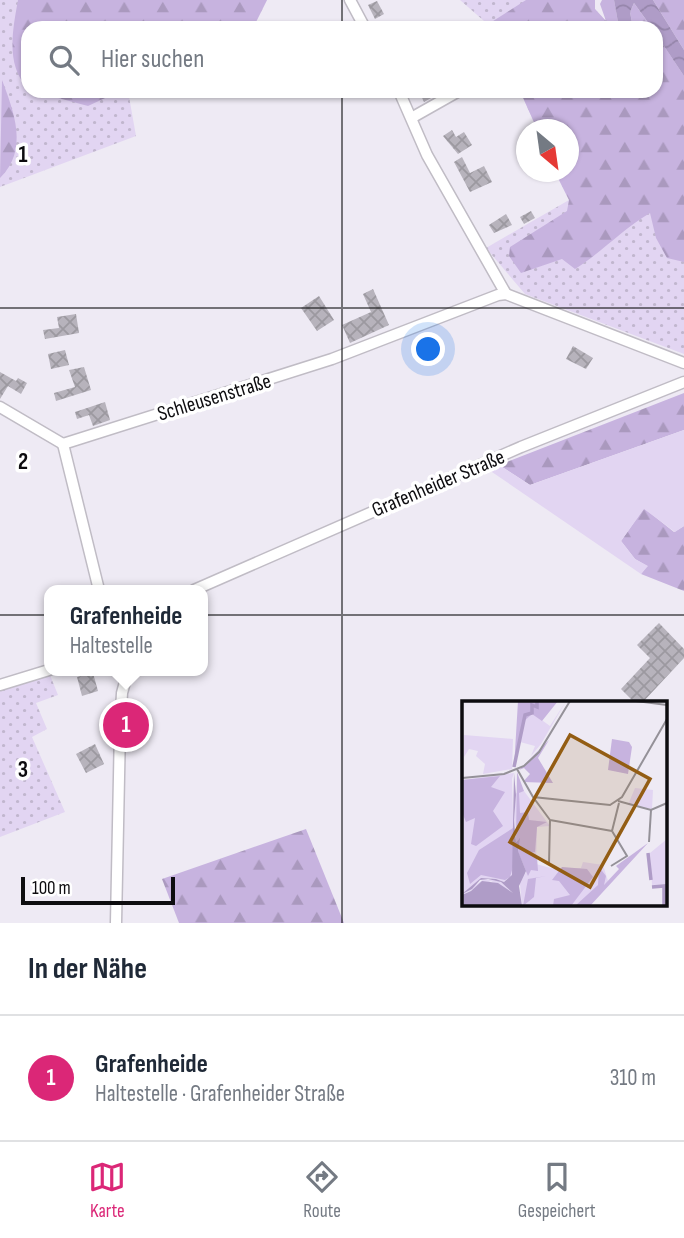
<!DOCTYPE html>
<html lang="de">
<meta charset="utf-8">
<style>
:root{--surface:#fff;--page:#f2f2f3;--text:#1f2937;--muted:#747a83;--line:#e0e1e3;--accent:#db2777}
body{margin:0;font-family:"Sofia Sans Condensed",sans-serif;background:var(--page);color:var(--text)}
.compass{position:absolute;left:516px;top:119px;width:63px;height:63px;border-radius:50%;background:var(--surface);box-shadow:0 2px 5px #0004;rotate:151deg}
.scale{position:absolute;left:21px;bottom:18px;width:154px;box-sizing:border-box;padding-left:7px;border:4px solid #0d0c0f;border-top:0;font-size:19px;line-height:24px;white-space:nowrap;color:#0d0c0f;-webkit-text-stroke:5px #fff;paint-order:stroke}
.you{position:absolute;left:429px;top:350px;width:24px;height:24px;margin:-18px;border:5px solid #fff;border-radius:50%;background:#1a73e8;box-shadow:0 0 0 10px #1a73e833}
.badge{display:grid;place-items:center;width:46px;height:46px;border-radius:50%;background:var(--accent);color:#fff;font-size:23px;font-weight:700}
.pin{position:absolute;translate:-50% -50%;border:4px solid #fff;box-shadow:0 2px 7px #0006}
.popup{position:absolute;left:44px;top:585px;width:164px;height:91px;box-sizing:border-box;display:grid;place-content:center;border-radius:14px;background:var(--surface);filter:drop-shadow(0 2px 5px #0005);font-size:23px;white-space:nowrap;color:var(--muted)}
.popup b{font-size:26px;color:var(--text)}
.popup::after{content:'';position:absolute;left:50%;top:100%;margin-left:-14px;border:14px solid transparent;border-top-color:var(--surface)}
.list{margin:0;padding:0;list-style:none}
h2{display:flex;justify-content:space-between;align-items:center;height:91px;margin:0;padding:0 28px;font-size:30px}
h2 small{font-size:23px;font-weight:400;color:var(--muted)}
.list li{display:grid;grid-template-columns:46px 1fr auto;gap:21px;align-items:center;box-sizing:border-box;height:126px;padding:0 28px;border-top:2px solid var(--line)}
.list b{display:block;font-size:26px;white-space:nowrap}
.list p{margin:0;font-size:23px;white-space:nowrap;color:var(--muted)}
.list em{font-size:23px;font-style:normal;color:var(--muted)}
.icon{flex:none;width:38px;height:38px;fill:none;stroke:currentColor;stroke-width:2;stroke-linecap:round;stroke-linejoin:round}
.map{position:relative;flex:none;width:684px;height:923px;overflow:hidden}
.search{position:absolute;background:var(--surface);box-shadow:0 2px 5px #0004;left:21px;right:21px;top:21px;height:77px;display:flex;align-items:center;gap:18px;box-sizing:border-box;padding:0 24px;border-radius:21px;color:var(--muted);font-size:26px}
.sheet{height:217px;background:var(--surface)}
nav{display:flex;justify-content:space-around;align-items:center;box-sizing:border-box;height:98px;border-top:2px solid var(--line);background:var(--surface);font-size:19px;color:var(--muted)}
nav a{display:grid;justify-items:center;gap:4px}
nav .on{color:var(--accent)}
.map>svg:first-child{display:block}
.grass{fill:url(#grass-dots)}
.forest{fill:url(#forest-firs)}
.garden{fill:#e2d5f2}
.water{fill:url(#water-waves)}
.building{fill:url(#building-cross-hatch)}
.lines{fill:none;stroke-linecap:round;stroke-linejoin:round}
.minor-casing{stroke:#c0bcc5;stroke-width:13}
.minor{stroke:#fff;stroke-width:10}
.grid{fill:none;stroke:#0d0c0f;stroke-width:2;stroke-opacity:0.55}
.labels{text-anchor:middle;stroke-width:7;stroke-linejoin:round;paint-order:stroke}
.street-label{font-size:21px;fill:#0d0c0f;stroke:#fff}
.inset-river{fill:none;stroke:#af9cc7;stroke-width:3.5}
.inset-road{fill:none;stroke:#949198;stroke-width:2}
.view{fill:#935d13;fill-opacity:0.15;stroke:#935d13;stroke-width:3.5}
.inset-edge{fill:none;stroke:#0d0c0f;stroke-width:3.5}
.grid-label{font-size:23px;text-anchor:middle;font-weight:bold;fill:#0d0c0f;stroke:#fff;stroke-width:7;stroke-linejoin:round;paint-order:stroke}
</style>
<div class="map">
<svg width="684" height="923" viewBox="0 0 684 923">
<defs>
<pattern id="grass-dots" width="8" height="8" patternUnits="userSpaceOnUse" patternTransform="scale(1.75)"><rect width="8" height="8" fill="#e2d5f2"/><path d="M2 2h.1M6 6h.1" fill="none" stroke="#c1b6ce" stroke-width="1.8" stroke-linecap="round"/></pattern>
<pattern id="forest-firs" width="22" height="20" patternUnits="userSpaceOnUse" patternTransform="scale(1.75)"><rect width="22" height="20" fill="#c7b3df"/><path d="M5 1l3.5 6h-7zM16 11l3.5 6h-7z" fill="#aa99be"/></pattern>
<pattern id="water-waves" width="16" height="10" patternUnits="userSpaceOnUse" patternTransform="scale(1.75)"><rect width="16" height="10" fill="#af9cc7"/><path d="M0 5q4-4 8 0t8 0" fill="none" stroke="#9585aa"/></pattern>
<pattern id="building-cross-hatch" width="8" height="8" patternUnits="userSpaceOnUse" patternTransform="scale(1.75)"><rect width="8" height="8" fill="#b7b3bc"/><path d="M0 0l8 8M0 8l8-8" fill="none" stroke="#9c99a0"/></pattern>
</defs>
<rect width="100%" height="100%" fill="#eeeaf4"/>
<!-- grass -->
<g class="grass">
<polygon points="0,0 267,0 253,28 28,28 28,91 128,91 136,136 0,187"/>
<polygon points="460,0 595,0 595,9 606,21 602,0 614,0 619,28 492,28"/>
<polygon points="656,34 684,76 684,354 525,294 486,248 569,200 555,172 568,172 568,130 537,129 520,91 656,91"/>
<polygon points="50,675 58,695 36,703 47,729 32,737 65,812 0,837 0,690"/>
</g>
<!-- forest -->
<g class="forest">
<path d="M18 0H267L253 28H28V88C5 66 13 28 18 0Z"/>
<polygon points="526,0 595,0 595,9 606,21 600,4 602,0 614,0 619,28 492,28 490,23"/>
<polygon points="653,0 684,0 684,50"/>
<polygon points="634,3 652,28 633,28 630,12"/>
<path d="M656 34 684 76V262L667 258 656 238 650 213C623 229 602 252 575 269L562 259 521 273 509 256 510 247 567 211 569 200 555 172H568V130L537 129 520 91H656Z"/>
<path d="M2 80C14 112 29 150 0 178Z"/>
<polygon points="32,91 120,91 88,106"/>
<polygon points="684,393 684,430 530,485 499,465"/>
<polygon points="644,508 674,532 684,526 684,591 641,574 647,566 635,559 621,541"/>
<polygon points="306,829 344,923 179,923 162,879"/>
</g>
<!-- garden -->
<polygon class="garden" points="684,430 684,526 675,532 644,509 621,541 635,559 648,566 641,574 489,470 499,465 530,485"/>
<!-- water -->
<polygon class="water" points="614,0 653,0 684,50 684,76 656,34 656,28 652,28 634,3 630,12 633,28 619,28"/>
<!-- building -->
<g class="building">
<polygon points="377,1 384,14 375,19 368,5"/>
<polygon points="419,91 444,91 424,102"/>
<polygon points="452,130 456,137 464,132 472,145 458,154 443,136"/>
<polygon points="462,157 470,173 484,166 492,182 470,192 454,162"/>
<polygon points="531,211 535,218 524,224 520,217"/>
<polygon points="506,214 512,225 494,233 489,225"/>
<polygon points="373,289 389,325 350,343 342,325 371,312 363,294"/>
<polygon points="319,296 334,320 317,331 301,308"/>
<polygon points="76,314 79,333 45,339 43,330 59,328 57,317"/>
<polygon points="573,346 593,358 586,369 566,359"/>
<polygon points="65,350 69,365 51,369 48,354"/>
<polygon points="84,367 91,390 56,401 54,393 75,387 69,370"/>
<polygon points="0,372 16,381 18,378 27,383 21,394 8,386 0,399"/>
<polygon points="105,402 110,420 93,426 89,415 77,419 75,412"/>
<polygon points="659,623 684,649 684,658 642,703 635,703 621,689 650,658 637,645"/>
<polygon points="93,673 98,691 82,696 77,677"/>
<polygon points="95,744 104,764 86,773 76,754"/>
</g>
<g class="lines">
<!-- minor casing -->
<g class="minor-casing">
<g id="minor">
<polyline points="350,0 365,28"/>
<polyline points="399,91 427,155 506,294"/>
<polyline points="413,117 459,91"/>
<polyline points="0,407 63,444"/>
<polyline points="63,444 332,359 498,295 506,294 684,363"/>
<polyline points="63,444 99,590"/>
<polyline points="194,590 521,447 684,382"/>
<polyline points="0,685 49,670"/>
<polyline points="116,923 120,728 122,693 128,671"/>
</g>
</g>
<!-- minor -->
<use href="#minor" class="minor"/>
</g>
<!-- grid -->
<path class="grid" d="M342 0V28M342 91V923M0 308H684M0 615H684"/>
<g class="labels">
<!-- street labels -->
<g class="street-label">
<text transform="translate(214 397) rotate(-17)" y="7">Schleusenstraße</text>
<text transform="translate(438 483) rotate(-23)" y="7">Grafenheider Straße</text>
</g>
</g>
<!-- overview -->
<g transform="translate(462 701)">
<rect width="205" height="205" fill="#eeeaf4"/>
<path d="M104 0 79 43 69 55 73 45 58 41 61 21 70 12 88 25ZM2 34 51 38 50 68 21 73 23 63 14 55 16 50 7 48 2 56ZM52 72 50 78 52 151 64 173 52 119 54 92 62 90 88 125 75 126 74 163 96 169 119 167 121 161 141 164 146 180 124 205H60L58 183 48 176 42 181 34 178 19 177 12 185 22 178 37 180 48 188 53 195 57 205 52 194 29 180 0 194V79ZM173 87 191 89 190 108 166 104ZM205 138V183L190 184 188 152 160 175Z" fill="#e2d5f2"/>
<path d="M56 0H96L80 20 70 13 61 21 52 67ZM150 38 167 41 170 46 166 73 146 69ZM87 39 76 57 91 82 61 81 68 73 62 67 57 69ZM55 71 62 90 57 92 58 112 66 111 67 119 85 121 75 126 73 151 67 152 75 156 76 170 69 169 66 175 56 151 57 138 54 141ZM38 75 29 86 43 91 31 110 41 125 14 145 9 143 13 117 4 121 0 111V79ZM51 127 53 159 48 176 43 179 19 174 8 183 5 172 17 149ZM186 142 128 205H113L136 184 137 166 144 175 142 184 157 168 154 165ZM100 166 125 168 131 176 109 205H91L92 198 108 194 97 180 90 179ZM84 175 74 177 72 196 61 205 66 178Z" fill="#c7b3df"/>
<path d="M52 72 54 94 52 119 54 141 58 137 56 150 64 170 57 185 60 205H0V194L9 190 20 180 36 182 51 192 39 181 26 178 18 179 10 188 0 193 19 177 34 178 42 181 50 174Z" fill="#af9cc7"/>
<path class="inset-river" d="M52 66 63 14 70 12V4L75 6V0M186 152 189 179M190 186 202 185V205"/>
<path class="inset-road" d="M174 0 205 4M55 68 71 96 148 104 160 96 205 18M0 77 42 73 62 65 77 51 108 0M71 96 88 119 87 163M156 100 189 109 205 102M88 119 150 130M150 130 157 102M187 141 189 109M149 165 165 155 150 130"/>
<path class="view" d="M108 34 188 78 128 186 48 141Z"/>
<rect width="205" height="205" class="inset-edge"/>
</g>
<g class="grid-label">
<text x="23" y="162">1</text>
<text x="23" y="469">2</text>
<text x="23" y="777">3</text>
</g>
</svg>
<svg class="compass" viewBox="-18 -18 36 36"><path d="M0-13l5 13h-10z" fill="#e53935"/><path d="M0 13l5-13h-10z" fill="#747a83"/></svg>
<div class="scale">100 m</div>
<div class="you"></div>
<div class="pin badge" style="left:126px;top:725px">1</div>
<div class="popup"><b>Grafenheide</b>Haltestelle</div>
<div class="search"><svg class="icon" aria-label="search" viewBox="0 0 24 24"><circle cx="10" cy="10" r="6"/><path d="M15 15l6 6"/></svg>Hier suchen</div>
</div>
<section class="sheet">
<h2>In der Nähe<small></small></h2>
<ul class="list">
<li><span class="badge">1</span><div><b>Grafenheide</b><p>Haltestelle · Grafenheider Straße</p></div><em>310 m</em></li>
</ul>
</section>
<nav>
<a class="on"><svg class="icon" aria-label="map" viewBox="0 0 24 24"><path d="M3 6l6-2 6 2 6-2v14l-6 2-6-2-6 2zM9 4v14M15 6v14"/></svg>Karte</a>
<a><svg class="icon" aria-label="directions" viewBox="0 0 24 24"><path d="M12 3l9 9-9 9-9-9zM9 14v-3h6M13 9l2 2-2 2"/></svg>Route</a>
<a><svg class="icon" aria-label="saved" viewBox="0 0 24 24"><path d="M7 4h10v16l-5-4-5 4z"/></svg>Gespeichert</a>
</nav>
